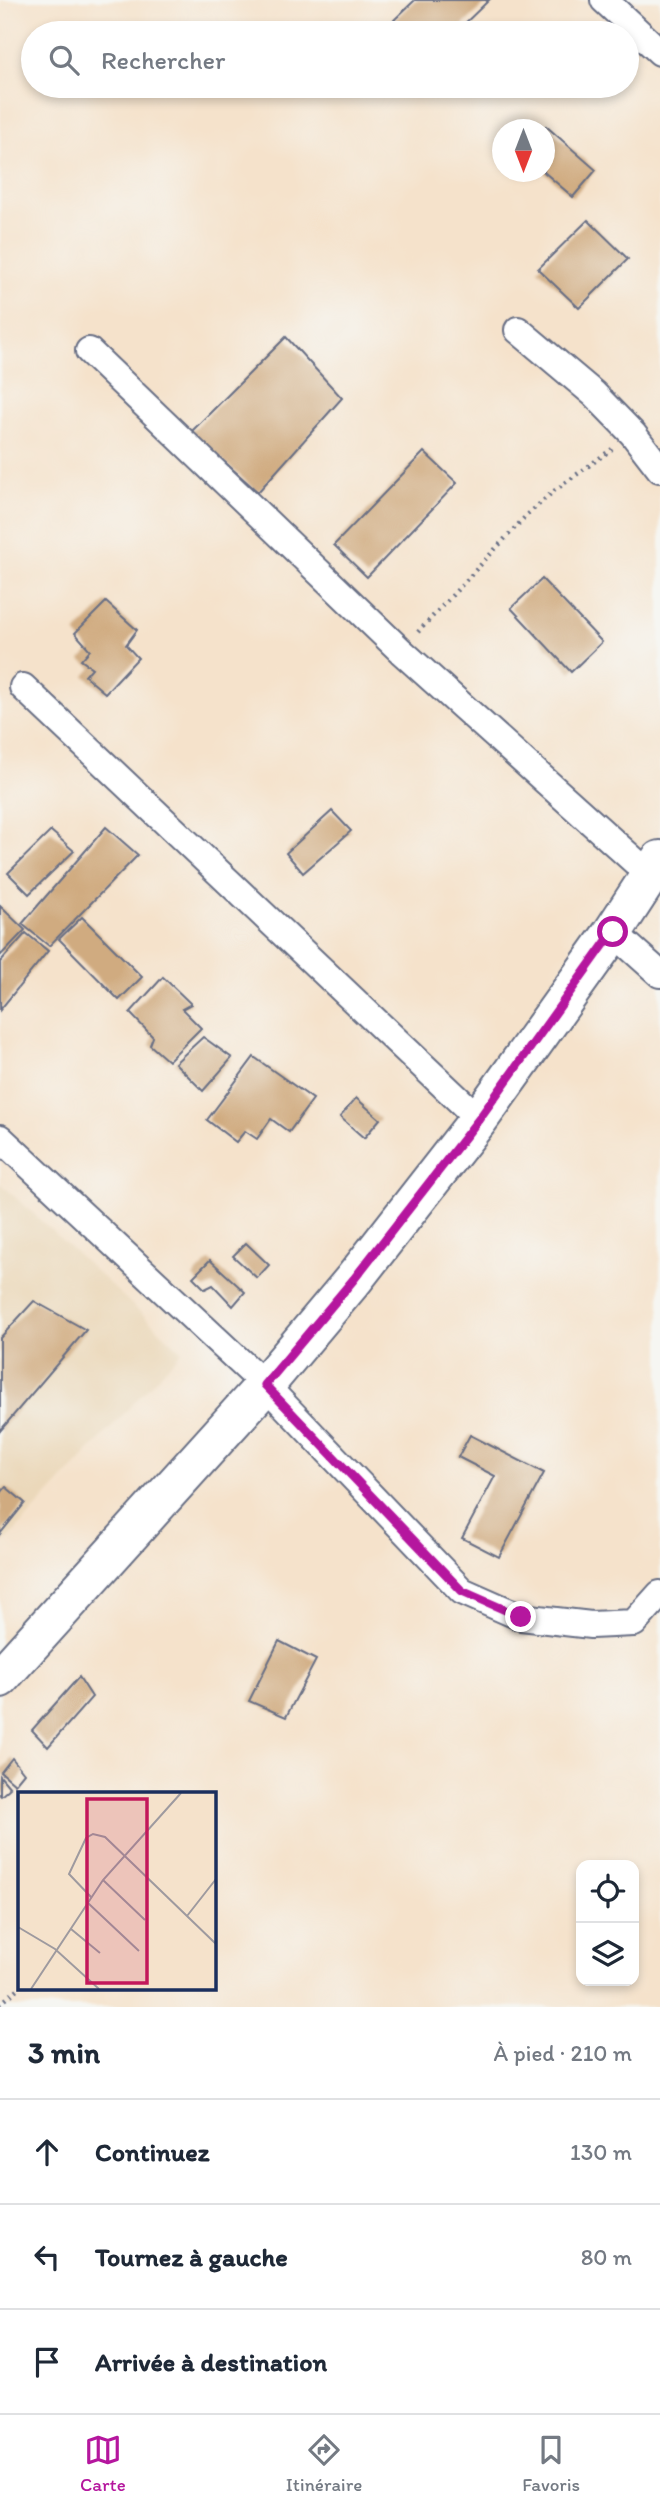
<!DOCTYPE html>
<html lang="fr">
<meta charset="utf-8">
<style>
:root{--surface:#fff;--page:#f2f2f3;--text:#1f2937;--muted:#747a83;--line:#e0e1e3;--accent:#b5179e}
body{margin:0;font-family:Itim,sans-serif;background:var(--page);color:var(--text)}
.controls{position:absolute;right:21px;bottom:21px;display:grid;overflow:hidden;border-radius:14px;box-shadow:0 4px 10px #0003}
.controls button{width:63px;height:63px;display:grid;place-items:center;padding:0;border:0;border-bottom:2px solid var(--line);background:var(--surface);color:var(--text);font:35px sans-serif}
.compass{position:absolute;left:492px;top:119px;width:63px;height:63px;border-radius:50%;background:var(--surface);box-shadow:0 4px 10px #0003;rotate:180deg}
.stop{position:absolute;width:21px;height:21px;margin:-16px;border:5px solid #b5179e;border-radius:50%;background:#fff}
.stop.end{background:#b5179e;border-color:#fff;box-shadow:0 2px 7px #0008}
.list{margin:0;padding:0;list-style:none}
h2{display:flex;justify-content:space-between;align-items:center;height:91px;margin:0;padding:0 28px;font-size:30px}
h2 small{font-size:23px;font-weight:400;color:var(--muted)}
.list li{display:grid;grid-template-columns:46px 1fr auto;gap:21px;align-items:center;box-sizing:border-box;height:105px;padding:0 28px;border-top:2px solid var(--line)}
.list b{display:block;font-size:26px;white-space:nowrap}
.list em{font-size:23px;font-style:normal;color:var(--muted)}
.icon{flex:none;width:38px;height:38px;fill:none;stroke:currentColor;stroke-width:2;stroke-linecap:round;stroke-linejoin:round}
.map{position:relative;flex:none;width:660px;height:2007px;overflow:hidden}
.search{position:absolute;background:var(--surface);box-shadow:0 4px 10px #0003;left:21px;right:21px;top:21px;height:77px;display:flex;align-items:center;gap:18px;box-sizing:border-box;padding:0 24px;border-radius:38px;color:var(--muted);font-size:26px}
.sheet{height:406px;background:var(--surface)}
nav{display:flex;justify-content:space-around;align-items:center;box-sizing:border-box;height:98px;border-top:2px solid var(--line);background:var(--surface);font-size:19px;color:var(--muted)}
nav a{display:grid;justify-items:center;gap:4px}
nav .on{color:var(--accent)}
.map>svg:first-child{display:block}
.built{fill:#ebd8ba}
.building{fill:#d0ab80}
.lines{fill:none;stroke-linecap:round;stroke-linejoin:round}
.minor-casing{stroke:#676e84;stroke-width:30}
.primary-casing{stroke:#676e84;stroke-width:42}
.path{stroke:#676e84;stroke-width:4.5;stroke-dasharray:2 5;stroke-linecap:butt}
.minor{stroke:#fff;stroke-width:26}
.primary{stroke:#fff;stroke-width:38}
.route{stroke:#b5179e;stroke-width:9}
.inset-road{fill:none;stroke:#9e9a9f;stroke-width:2}
.view{fill:#c2185b;fill-opacity:0.15;stroke:#c2185b;stroke-width:3.5}
.inset-edge{fill:none;stroke:#1b2f5e;stroke-width:3.5}
</style>
<div class="map">
<svg width="660" height="2007" viewBox="0 0 660 2007">
<rect width="100%" height="100%" fill="#f6f6f2"/>
<filter id="ink" filterUnits="userSpaceOnUse"><feTurbulence type="fractalNoise" baseFrequency=".0143" numOctaves="2"/><feDisplacementMap in="SourceGraphic" scale="14" xChannelSelector="R" yChannelSelector="G"/><feConvolveMatrix kernelMatrix="1 2 1 2 8 2 1 2 1" color-interpolation-filters="sRGB"/></filter>
<filter id="wash" filterUnits="userSpaceOnUse"><feTurbulence type="fractalNoise" baseFrequency=".00686" numOctaves="4" result="noise"/><feDisplacementMap in="SourceGraphic" scale="28" xChannelSelector="R" yChannelSelector="G"/><feGaussianBlur stdDeviation="1.57" result="paint"/><feColorMatrix in="noise" values="0 0 0 0 0 0 0 0 0 0 0 0 0 0 0 0 0 1.4 0 .05"/><feComposite in="paint" operator="in"/></filter>
<g filter="url(#wash)">
<rect width="100%" height="100%" fill="#f5e2cb"/>
<!-- built -->
<polygon class="built" points="0,1183 182,1351 0,1547"/>
<g id="blocks">
<!-- building -->
<g class="building">
<polygon points="415,0 489,0 455,33 406,33 394,20"/>
<polygon points="546,126 596,170 573,197 544,172 543,130"/>
<polygon points="588,220 628,259 579,308 538,269"/>
<polygon points="286,337 342,398 258,492 191,432"/>
<polygon points="424,452 457,483 367,577 334,545"/>
<polygon points="542,579 602,642 571,672 511,608"/>
<polygon points="106,602 137,630 126,645 138,658 105,693 85,676 92,668 81,660 90,650 75,633"/>
<polygon points="332,811 351,831 303,873 286,853"/>
<polygon points="106,827 138,855 49,946 22,924"/>
<polygon points="51,831 74,851 29,894 8,873"/>
<polygon points="0,906 25,930 0,956"/>
<polygon points="82,917 142,977 119,1000 59,939"/>
<polygon points="26,933 48,951 0,1010 0,962"/>
<polygon points="163,977 191,1004 182,1009 201,1028 168,1061 150,1045 153,1037 130,1013"/>
<polygon points="203,1037 232,1058 203,1091 175,1063"/>
<polygon points="254,1057 313,1099 289,1132 271,1119 257,1139 245,1131 236,1142 207,1120"/>
<polygon points="356,1098 380,1119 364,1138 340,1117"/>
<polygon points="246,1243 269,1265 257,1278 233,1256"/>
<polygon points="210,1260 245,1292 233,1306 213,1285 205,1289 193,1277"/>
<polygon points="34,1301 86,1330 0,1431 0,1338"/>
<polygon points="470,1435 544,1473 499,1557 462,1538 495,1476 458,1457"/>
<polygon points="6,1487 25,1503 0,1534 0,1494"/>
<polygon points="279,1641 316,1660 286,1717 249,1701"/>
<polygon points="79,1677 92,1697 48,1747 32,1730"/>
<polygon points="12,1758 24,1773 15,1784 1,1772"/>
<polygon points="0,1776 10,1788 1,1796 0,1795"/>
</g>
</g>
</g>
<g filter="url(#ink)">
<use href="#blocks" fill-opacity="0" stroke="#676e84" stroke-width="2"/>
<g class="lines">
<!-- minor casing -->
<g class="minor-casing">
<g id="minor">
<polyline points="604,0 660,52"/>
<polyline points="518,330 594,394 633,434 660,469"/>
<polyline points="89,351 401,651 650,875"/>
<polyline points="23,687 479,1119"/>
<polyline points="613,932 660,974"/>
<polyline points="0,1138 265,1385 462,1591 521,1617 591,1625 634,1623 660,1594"/>
</g>
</g>
<!-- primary casing -->
<g class="primary-casing">
<polyline id="primary" points="0,1678 265,1385 354,1279 479,1119 613,932 660,860"/>
</g>
<!-- path -->
<g class="path">
<polyline points="418,632 526,516 554,491 612,449"/>
<polyline points="0,2004 19,1988"/>
</g>
<!-- minor -->
<use href="#minor" class="minor"/>
<!-- primary -->
<use href="#primary" class="primary"/>
</g>
</g>
<g class="lines" filter="url(#ink)">
<!-- route -->
<polyline class="route" points="521,1617 462,1591 265,1385 354,1279 479,1119 613,932"/>
</g>
<!-- overview -->
<g transform="translate(18 1792)">
<rect width="198" height="198" fill="#f5e2cb"/>
<path class="inset-road" d="M85 88 127 128M73 105 51 82 68 46 75 42 87 45 198 152M70 111 121 159M169 124 198 87M0 135 37 157 81 197M53 137 82 161M13 197 85 88 163 1"/>
<path class="view" d="M69 7H129V191H69Z"/>
<rect width="198" height="198" class="inset-edge"/>
</g>
</svg>
<div class="controls">
<button><svg class="icon" aria-label="locate" viewBox="0 0 24 24"><circle cx="12" cy="12" r="6"/><path d="M12 2v4M12 18v4M2 12h4M18 12h4"/></svg></button>
<button><svg class="icon" aria-label="layers" viewBox="0 0 24 24"><path d="M12 4l9 5-9 5-9-5zM3 14l9 5 9-5"/></svg></button>
</div>
<svg class="compass" viewBox="-18 -18 36 36"><path d="M0-13l5 13h-10z" fill="#e53935"/><path d="M0 13l5-13h-10z" fill="#747a83"/></svg>
<div class="stop" style="left:613px;top:932px"></div>
<div class="stop end" style="left:521px;top:1617px"></div>
<div class="search"><svg class="icon" aria-label="search" viewBox="0 0 24 24"><circle cx="10" cy="10" r="6"/><path d="M15 15l6 6"/></svg>Rechercher</div>
</div>
<section class="sheet">
<h2>3 min<small>À pied · 210 m</small></h2>
<ul class="list">
<li><svg class="icon" aria-label="ahead" viewBox="0 0 24 24"><path d="M12 20V5M6 11l6-6 6 6"/></svg><div><b>Continuez</b></div><em>130 m</em></li>
<li><svg class="icon" aria-label="left" viewBox="0 0 24 24"><path d="M17 20v-9H6M10 6l-5 5 5 5"/></svg><div><b>Tournez à gauche</b></div><em>80 m</em></li>
<li><svg class="icon" aria-label="arrive" viewBox="0 0 24 24"><path d="M6 21V4h12l-3 4 3 4H6"/></svg><div><b>Arrivée à destination</b></div></li>
</ul>
</section>
<nav>
<a class="on"><svg class="icon" aria-label="map" viewBox="0 0 24 24"><path d="M3 6l6-2 6 2 6-2v14l-6 2-6-2-6 2zM9 4v14M15 6v14"/></svg>Carte</a>
<a><svg class="icon" aria-label="directions" viewBox="0 0 24 24"><path d="M12 3l9 9-9 9-9-9zM9 14v-3h6M13 9l2 2-2 2"/></svg>Itinéraire</a>
<a><svg class="icon" aria-label="saved" viewBox="0 0 24 24"><path d="M7 4h10v16l-5-4-5 4z"/></svg>Favoris</a>
</nav>
